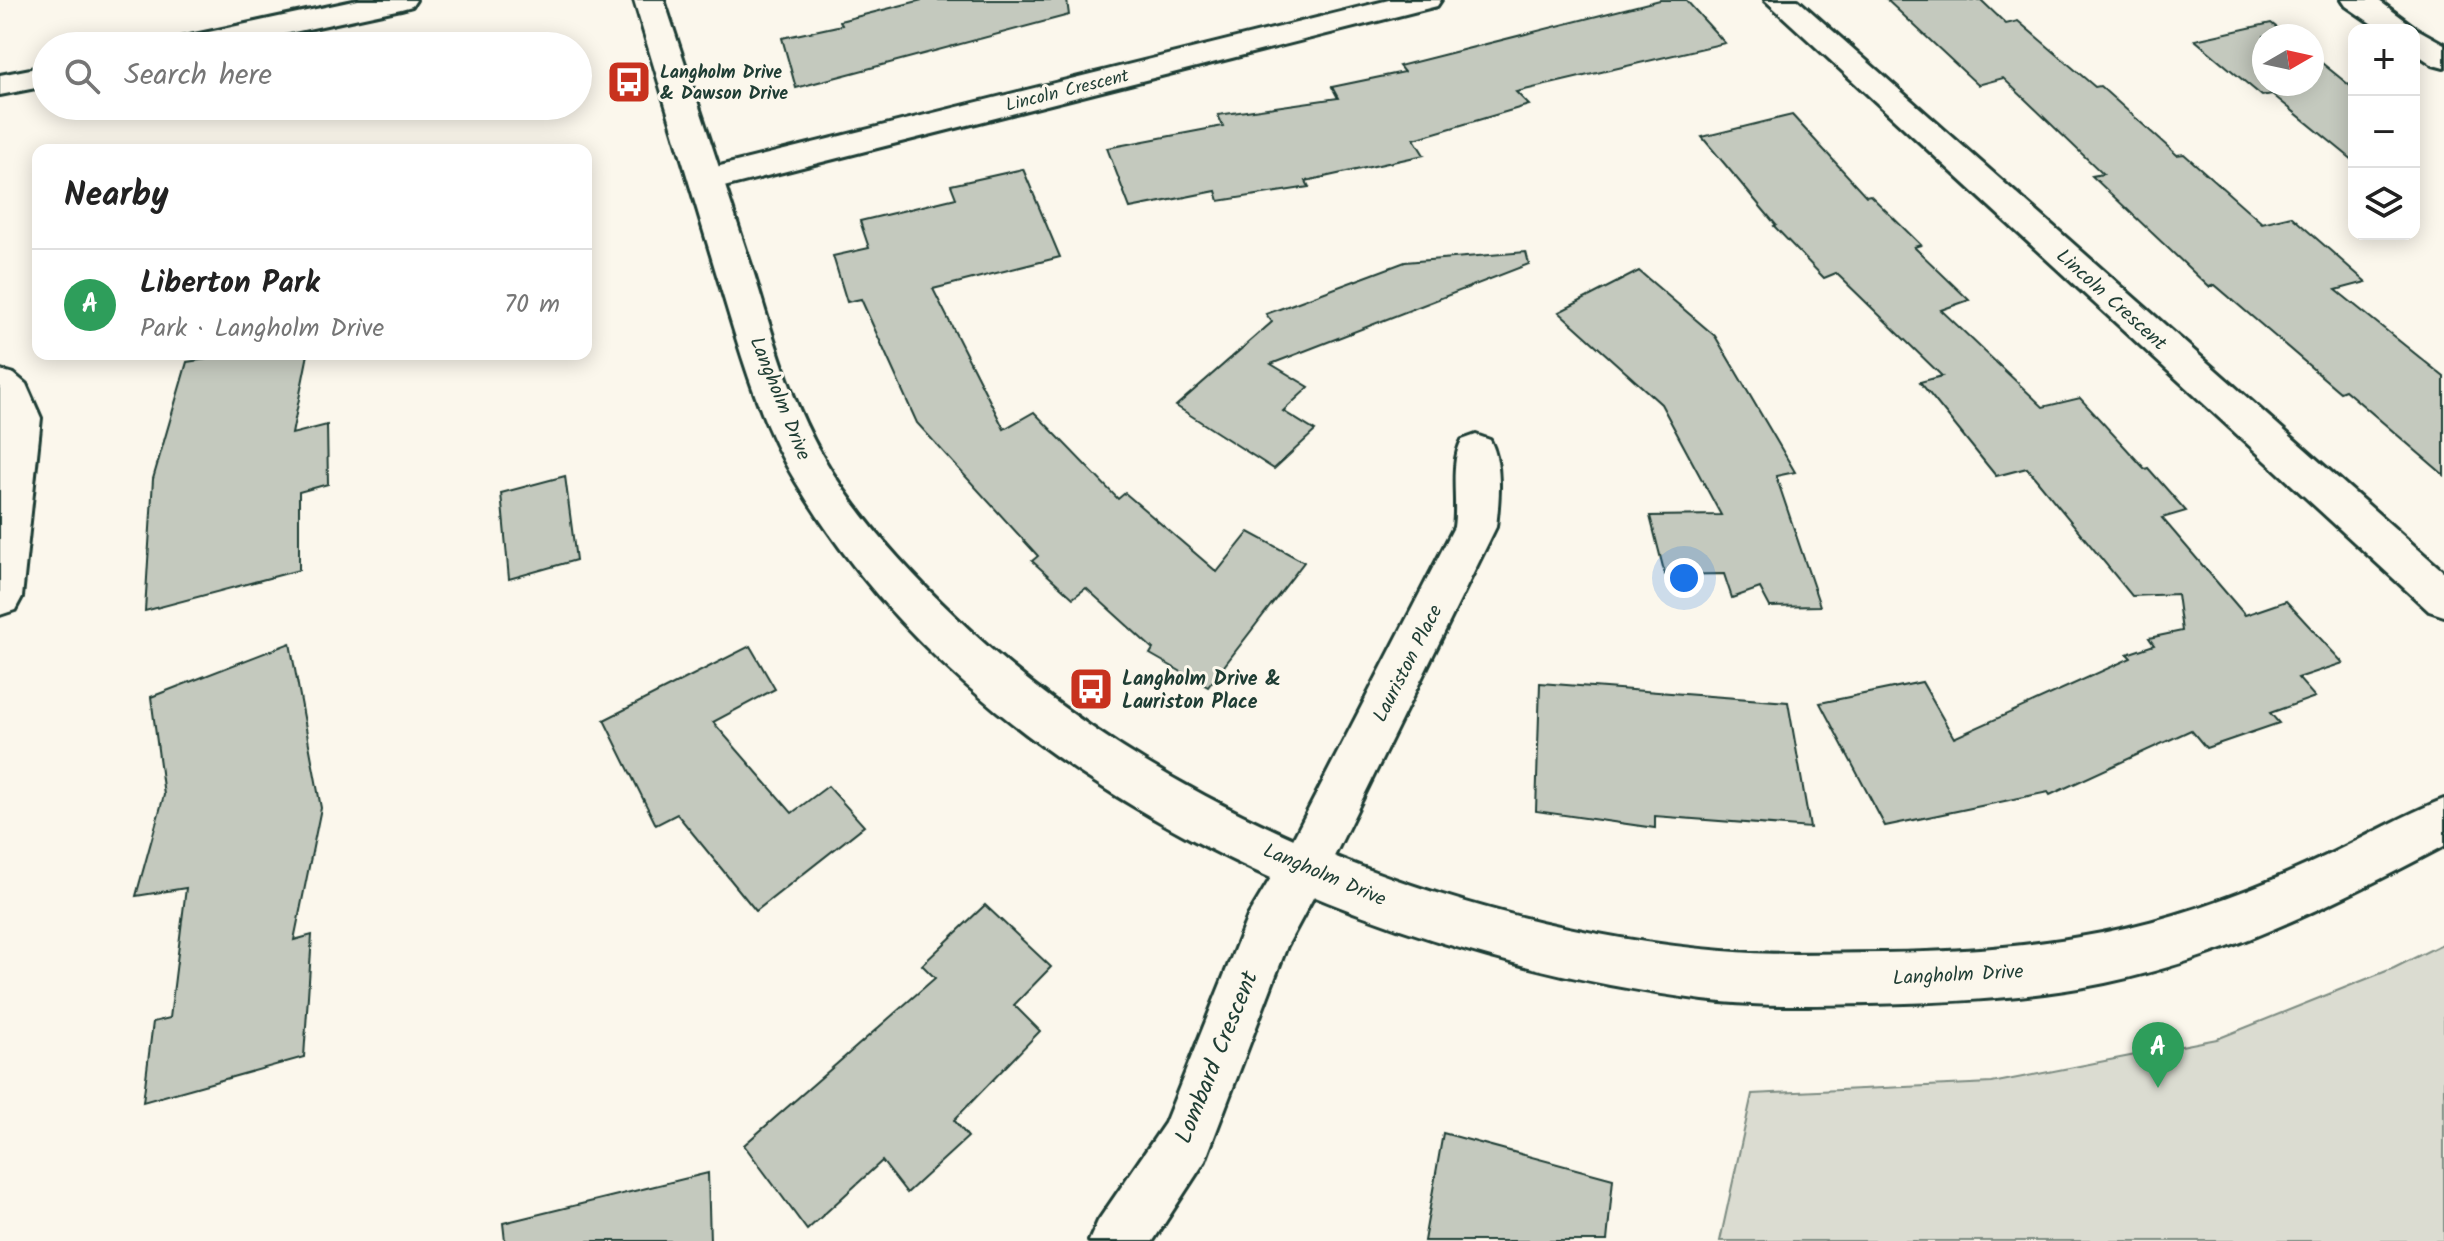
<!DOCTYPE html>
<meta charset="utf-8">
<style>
:root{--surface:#fff;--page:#f2f2f2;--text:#222;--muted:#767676;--line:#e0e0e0;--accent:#c8321e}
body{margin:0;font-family:Kalam,sans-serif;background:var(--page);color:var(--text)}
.controls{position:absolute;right:24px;top:24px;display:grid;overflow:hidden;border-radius:16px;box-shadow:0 4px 20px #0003}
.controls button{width:72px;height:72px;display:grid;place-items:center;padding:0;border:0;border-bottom:2px solid var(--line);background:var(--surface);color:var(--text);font:40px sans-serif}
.compass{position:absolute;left:2252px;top:24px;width:72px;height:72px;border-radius:50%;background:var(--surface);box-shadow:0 4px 20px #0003;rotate:81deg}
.you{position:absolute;left:1684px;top:578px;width:28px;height:28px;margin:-20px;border:6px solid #fff;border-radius:50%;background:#1a73e8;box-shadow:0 0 0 12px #1a73e833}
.badge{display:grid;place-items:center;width:52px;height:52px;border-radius:50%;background:var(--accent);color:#fff;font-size:26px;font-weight:700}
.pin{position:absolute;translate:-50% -66px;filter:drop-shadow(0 2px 4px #0008)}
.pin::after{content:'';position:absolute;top:42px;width:28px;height:24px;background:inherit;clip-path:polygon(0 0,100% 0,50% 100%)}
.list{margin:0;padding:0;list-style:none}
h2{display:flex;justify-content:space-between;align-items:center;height:104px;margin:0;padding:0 32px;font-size:34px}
h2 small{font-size:26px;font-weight:400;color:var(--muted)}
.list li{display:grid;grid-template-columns:52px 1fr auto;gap:24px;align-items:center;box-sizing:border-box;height:112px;padding:0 32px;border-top:2px solid var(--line)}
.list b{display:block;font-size:30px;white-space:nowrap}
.list p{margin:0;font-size:26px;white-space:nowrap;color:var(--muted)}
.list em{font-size:26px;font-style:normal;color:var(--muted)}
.icon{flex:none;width:44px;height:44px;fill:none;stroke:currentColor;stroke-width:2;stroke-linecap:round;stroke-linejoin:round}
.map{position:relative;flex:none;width:2444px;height:1241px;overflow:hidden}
.search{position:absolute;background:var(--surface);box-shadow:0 4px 20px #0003;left:32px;top:32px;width:560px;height:88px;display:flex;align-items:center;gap:20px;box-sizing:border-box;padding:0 28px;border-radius:44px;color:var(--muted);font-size:30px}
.panel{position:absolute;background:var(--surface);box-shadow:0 4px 20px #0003;left:32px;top:144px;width:560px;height:216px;border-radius:16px}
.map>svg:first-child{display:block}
.green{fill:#dbdcd1;stroke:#7d8c82;stroke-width:2}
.building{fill:#c4c9be;stroke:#1f3d34;stroke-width:2}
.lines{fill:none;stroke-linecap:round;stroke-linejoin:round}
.minor-casing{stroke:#1f3d34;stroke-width:6}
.tertiary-casing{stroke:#1f3d34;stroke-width:6}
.secondary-casing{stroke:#1f3d34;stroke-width:6}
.minor{fill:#fbf7ec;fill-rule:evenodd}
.tertiary{fill:#fbf7ec;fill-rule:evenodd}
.secondary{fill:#fbf7ec;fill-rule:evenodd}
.labels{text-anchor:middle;stroke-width:6;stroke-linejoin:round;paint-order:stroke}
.far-poi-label{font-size:18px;font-weight:bold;fill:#1f3d34;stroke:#fbf7ec;text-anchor:start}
.far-street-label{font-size:18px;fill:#1f3d34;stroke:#fbf7ec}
.street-label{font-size:20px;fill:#1f3d34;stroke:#fbf7ec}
.poi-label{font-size:20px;font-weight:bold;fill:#1f3d34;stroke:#fbf7ec;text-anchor:start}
.near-street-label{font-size:24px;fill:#1f3d34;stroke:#fbf7ec}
</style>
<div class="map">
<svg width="2444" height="1241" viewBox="0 0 2444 1241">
<rect width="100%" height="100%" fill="#fbf7ec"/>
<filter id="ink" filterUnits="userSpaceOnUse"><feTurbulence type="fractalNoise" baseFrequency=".0125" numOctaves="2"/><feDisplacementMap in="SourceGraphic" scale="16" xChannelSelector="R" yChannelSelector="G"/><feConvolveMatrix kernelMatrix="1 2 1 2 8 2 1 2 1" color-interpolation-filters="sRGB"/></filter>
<g filter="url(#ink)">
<!-- green -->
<polygon class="green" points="2444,943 2444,1241 1720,1241 1752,1094 1992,1083 2217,1039 2394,968"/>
<!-- building -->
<g class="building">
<polygon points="922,0 1067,0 1069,15 796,88 782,38 842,25 840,21"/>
<polygon points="1660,0 1686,0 1725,43 1516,92 1529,105 1414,139 1424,155 1306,181 1309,187 1219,201 1216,191 1130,208 1107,148 1223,126 1218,115 1338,98 1332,87 1404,72 1399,66"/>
<polygon points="1887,0 1981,0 2006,24 2018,21 2095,87 2100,86 2177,155 2184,154 2262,223 2291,216 2366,282 2336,290 2444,377 2444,475 2345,390 2340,392 2215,285 2209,287 2092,176 2103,174 2003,78 1978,85"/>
<polygon points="2271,23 2288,36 2264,36 2264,84 2312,84 2312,55 2354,89 2354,161 2272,94 2262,96 2195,40"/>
<polygon points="1792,115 1866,196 1870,195 1921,245 1914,247 1969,300 1941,310 2043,407 2080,398 2145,469 2148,468 2186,511 2162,518 2245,615 2286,601 2343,663 2298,678 2315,697 2270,713 2279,723 2206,748 2191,730 2050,795 2048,792 1885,826 1820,703 1922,682 1954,738 2131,658 2127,654 2154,645 2149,638 2182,631 2177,594 2132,596 2027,468 1996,476 1920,382 1942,376 1836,273 1824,278 1774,226 1776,225 1702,137"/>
<polygon points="1023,169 1060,257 933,289 1004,429 1034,412 1118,499 1125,493 1217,572 1249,532 1304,562 1208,687 1150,654 1153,649 1086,588 1073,598 1032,561 1038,556 917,423 861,299 847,302 833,256 869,248 860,221 956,198 951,185"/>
<polygon points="1526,252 1529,264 1271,364 1309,387 1283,411 1315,431 1274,469 1176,406 1272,322 1266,314 1405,262"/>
<polygon points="1639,271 1715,336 1795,472 1776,476 1820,606 1770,607 1760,588 1732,598 1724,574 1665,575 1650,516 1721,515 1661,404 1559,312"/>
<polygon points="240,354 308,354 292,434 327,425 328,484 299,492 299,570 145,611 153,479 187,362"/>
<polygon points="565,476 576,560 509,579 501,493"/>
<polygon points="290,643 321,808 294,940 312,935 304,1057 143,1102 153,1022 170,1018 186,888 136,896 164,795 151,697"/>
<polygon points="750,646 775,689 713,722 792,813 828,786 864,826 756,911 677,814 656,825 604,720"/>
<polygon points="1540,683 1788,702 1810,828 1655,816 1655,828 1536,811"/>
<polygon points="985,905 1051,967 1014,1005 1040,1031 954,1120 968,1137 907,1193 882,1161 807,1230 744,1145 935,978 922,965"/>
<polygon points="1443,1133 1613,1179 1607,1241 1424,1241"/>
<polygon points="708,1173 710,1241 505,1241 503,1223"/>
</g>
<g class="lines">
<!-- minor casing -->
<g class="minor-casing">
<g id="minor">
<polygon points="1389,0 1441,0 1437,6 708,191 696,188 691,180 696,172 708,169"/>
<polygon points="1765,0 1798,0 2444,572 2444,616 2429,611"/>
<polygon points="2342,0 2378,0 2417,29 2444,44 2444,68 2433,65 2414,52 2414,30 2381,30 2346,6"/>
<polygon points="0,370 14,374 26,384 41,418 22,597 15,610 0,615"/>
<path d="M1476 435 1490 440C1503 464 1499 501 1496 527L1321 883 1287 946 1205 1161 1153 1241H1089L1098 1221 1165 1123 1248 916 1287 851 1454 527C1458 500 1449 464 1462 440Z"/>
</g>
</g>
<!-- tertiary casing -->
<g class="tertiary-casing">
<path id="tertiary" d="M634 0H664C694 91 724 183 754 274 773 335 790 401 823 457 857 516 906 569 955 616 1151 807 1452 928 1723 951 1777 956 1830 953 1884 953 1958 952 2030 947 2102 933 2182 917 2257 889 2330 854 2368 836 2405 814 2444 799V846C2336 903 2225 958 2105 983 2026 999 1949 1002 1869 1004 1814 1005 1758 1007 1703 1000 1364 956 977 786 796 482 757 418 738 343 716 272 689 181 661 91 634 0Z"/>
</g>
<!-- secondary casing -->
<g class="secondary-casing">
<g id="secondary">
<polygon points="358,0 416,0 412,6 401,9 229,46 169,46 174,39 185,37"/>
<polygon points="46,66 46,86 0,95 0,75"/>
</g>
</g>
<!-- minor -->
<use href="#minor" class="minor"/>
<!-- tertiary -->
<use href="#tertiary" class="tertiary"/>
<!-- secondary -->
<use href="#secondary" class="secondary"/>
</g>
</g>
<!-- icons -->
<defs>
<g id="bus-square" transform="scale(2.3)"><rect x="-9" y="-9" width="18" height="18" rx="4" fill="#c8321e" stroke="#fbf7ec"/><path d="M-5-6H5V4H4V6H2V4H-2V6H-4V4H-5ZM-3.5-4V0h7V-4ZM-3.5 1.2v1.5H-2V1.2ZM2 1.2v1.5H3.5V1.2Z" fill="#fff"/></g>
</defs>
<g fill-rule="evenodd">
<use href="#bus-square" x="629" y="82"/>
<use href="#bus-square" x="1091" y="689"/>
</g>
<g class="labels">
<!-- far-poi labels -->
<g class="far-poi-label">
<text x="660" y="78">Langholm Drive<tspan x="660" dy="21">&amp; Dawson Drive</tspan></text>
</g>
<!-- far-street labels -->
<g class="far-street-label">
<text transform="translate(1067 90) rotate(-14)" y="6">Lincoln Crescent</text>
</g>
<!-- street labels -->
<g class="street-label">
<text transform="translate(2112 299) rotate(42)" y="7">Lincoln Crescent</text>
<text transform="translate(781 398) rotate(68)" y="7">Langholm Drive</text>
<text transform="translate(1407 663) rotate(-63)" y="7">Lauriston Place</text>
<text transform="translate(1325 874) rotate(23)" y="7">Langholm Drive</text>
<text transform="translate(1958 974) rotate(-3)" y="7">Langholm Drive</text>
</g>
<!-- poi labels -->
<g class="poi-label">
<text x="1122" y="685">Langholm Drive &amp;<tspan x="1122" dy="23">Lauriston Place</tspan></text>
</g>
<!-- near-street labels -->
<g class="near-street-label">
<text transform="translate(1216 1057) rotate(-68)" y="8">Lombard Crescent</text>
</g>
</g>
</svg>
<div class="controls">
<button>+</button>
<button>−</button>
<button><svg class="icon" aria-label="layers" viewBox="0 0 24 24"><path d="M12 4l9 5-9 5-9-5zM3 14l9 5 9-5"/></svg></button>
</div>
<svg class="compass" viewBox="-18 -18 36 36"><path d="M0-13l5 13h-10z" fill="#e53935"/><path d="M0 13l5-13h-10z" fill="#767676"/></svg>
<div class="you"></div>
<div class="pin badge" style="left:2158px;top:1088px;background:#2e9e5b">A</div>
<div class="search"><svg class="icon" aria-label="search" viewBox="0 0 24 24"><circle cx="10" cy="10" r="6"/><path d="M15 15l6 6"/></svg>Search here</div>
<section class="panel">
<h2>Nearby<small></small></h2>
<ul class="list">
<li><span class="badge" style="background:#2e9e5b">A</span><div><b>Liberton Park</b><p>Park · Langholm Drive</p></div><em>70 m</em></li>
</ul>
</section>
</div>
